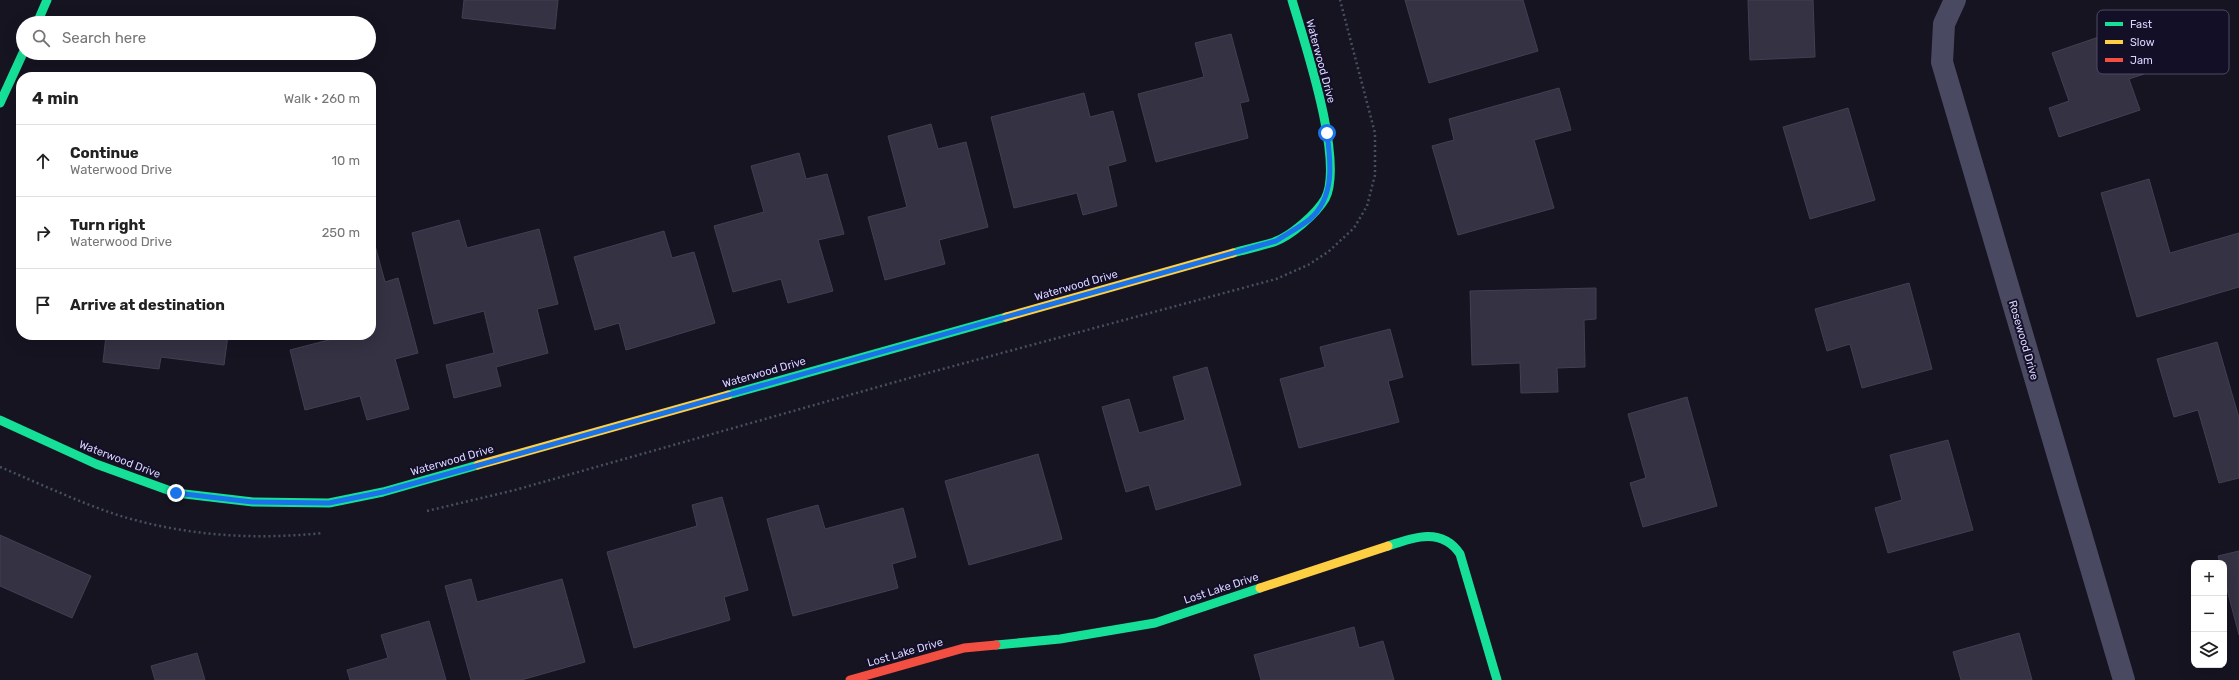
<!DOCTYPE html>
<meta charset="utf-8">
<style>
:root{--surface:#fff;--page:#f6f6f6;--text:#222;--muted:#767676;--line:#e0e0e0}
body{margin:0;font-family:Rubik,sans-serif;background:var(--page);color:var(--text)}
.controls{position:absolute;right:12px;bottom:12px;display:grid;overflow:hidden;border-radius:8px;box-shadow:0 4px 16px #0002}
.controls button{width:36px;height:36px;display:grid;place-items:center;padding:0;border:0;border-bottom:1px solid var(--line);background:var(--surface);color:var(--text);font:20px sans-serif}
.stop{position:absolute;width:12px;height:12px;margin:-9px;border:3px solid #1a73e8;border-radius:50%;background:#fff}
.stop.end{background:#1a73e8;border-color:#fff;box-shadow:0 1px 4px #0008}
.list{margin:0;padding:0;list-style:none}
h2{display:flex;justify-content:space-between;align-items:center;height:52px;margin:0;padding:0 16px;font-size:17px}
h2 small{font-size:13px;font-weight:400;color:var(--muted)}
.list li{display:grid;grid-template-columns:26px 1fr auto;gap:12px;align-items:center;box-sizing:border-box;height:72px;padding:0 16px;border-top:1px solid var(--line)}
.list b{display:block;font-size:15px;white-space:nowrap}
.list p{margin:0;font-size:13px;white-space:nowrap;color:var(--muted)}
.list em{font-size:13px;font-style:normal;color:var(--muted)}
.icon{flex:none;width:22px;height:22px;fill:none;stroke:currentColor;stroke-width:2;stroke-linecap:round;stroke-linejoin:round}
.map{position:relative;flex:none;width:2239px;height:680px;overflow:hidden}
.search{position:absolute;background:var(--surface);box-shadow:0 4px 16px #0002;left:16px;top:16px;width:360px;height:44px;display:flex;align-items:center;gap:10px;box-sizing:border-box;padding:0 14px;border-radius:22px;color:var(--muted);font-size:15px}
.panel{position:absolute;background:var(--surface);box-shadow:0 4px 16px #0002;left:16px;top:72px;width:360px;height:268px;border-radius:16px}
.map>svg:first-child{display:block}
.building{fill:#343243;stroke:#433f54}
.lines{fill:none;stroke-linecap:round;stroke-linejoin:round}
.path{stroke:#44505f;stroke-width:2.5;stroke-dasharray:2 3;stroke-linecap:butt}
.street{stroke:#4a4962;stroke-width:22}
.fast{stroke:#16e098;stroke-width:9}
.slow{stroke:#ffcf43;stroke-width:9}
.jam{stroke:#f24e42;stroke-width:9}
.route{stroke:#1a73e8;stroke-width:5}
.labels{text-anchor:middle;stroke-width:4;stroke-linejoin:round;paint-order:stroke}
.street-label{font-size:11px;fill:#d9d4ff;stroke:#130f26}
.key{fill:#130f26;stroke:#4e4a67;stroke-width:1}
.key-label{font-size:11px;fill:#d9d4ff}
</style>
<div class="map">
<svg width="2239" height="680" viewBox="0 0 2239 680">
<rect width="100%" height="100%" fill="#161421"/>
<!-- building -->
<g class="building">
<polygon points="464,0 558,0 555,29 462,18"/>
<polygon points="1405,0 1523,0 1538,51 1429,83"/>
<polygon points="1748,0 1813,0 1815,57 1750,60"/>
<polygon points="2128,27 2144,74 2129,79 2140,110 2059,137 2049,108 2069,101 2052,53"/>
<polygon points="1231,34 1249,101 1240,103 1248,138 1156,162 1138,94 1204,77 1195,43"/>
<polygon points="1559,88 1571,130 1534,140 1554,208 1458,235 1432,146 1454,140 1449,119"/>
<polygon points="1084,93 1090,117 1113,111 1126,161 1108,166 1117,206 1083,215 1077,193 1014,208 991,117"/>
<polygon points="1848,108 1875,200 1810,219 1783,127"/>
<polygon points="931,124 938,149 966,142 988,227 939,240 945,264 885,280 868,217 907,207 888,136"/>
<polygon points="799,153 806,179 827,174 844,234 818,240 833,291 788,303 781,279 733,292 714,226 764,212 751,166"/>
<polygon points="2149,179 2170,253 2239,233 2239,287 2137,317 2101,193"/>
<polygon points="459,220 467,248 539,229 558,304 537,309 548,353 496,367 501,386 454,398 446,365 494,353 484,311 434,324 412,233"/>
<polygon points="664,231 672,258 694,252 715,323 626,350 619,323 595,330 574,257"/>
<polygon points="371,238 373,238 385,282 398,278 418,353 395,359 409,409 367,420 360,396 305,410 290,350 348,335 371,335"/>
<polygon points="1909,283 1932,369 1862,388 1850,344 1827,351 1815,309"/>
<polygon points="1596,288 1596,319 1584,320 1585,367 1557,368 1558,392 1521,393 1520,363 1472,365 1470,291"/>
<polygon points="1390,329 1403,377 1388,381 1399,422 1299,448 1280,379 1325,367 1320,347"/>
<polygon points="97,335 228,335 224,365 161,357 159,369 103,362 106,336"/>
<polygon points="2217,342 2239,418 2239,478 2219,483 2198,410 2174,417 2157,359"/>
<polygon points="1207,367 1241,485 1156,510 1149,485 1126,492 1102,407 1129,399 1139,433 1185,420 1173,377"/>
<polygon points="1687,397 1717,506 1643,527 1630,483 1646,478 1628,414"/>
<polygon points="1948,440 1973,530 1888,553 1875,508 1902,500 1890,455"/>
<polygon points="1038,454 1062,539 969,565 945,481"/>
<polygon points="722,497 748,590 724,597 730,620 634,648 607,552 697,526 692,505"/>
<polygon points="818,505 825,529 903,508 916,557 892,564 898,588 793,616 767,519"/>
<polygon points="0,535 91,576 72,618 0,586"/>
<polygon points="2239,551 2239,635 2224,578 2224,563 2220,563 2218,556"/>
<polygon points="471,579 477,602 562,579 585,662 521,680 471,680 445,586"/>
<polygon points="429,621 446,680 350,680 347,670 388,658 381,635"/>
<polygon points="1354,627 1359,648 1383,641 1394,680 1261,680 1254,655"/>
<polygon points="2019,633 2032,680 1961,680 1953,652"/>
<polygon points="197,653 205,680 155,680 151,666"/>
</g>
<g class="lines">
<!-- path -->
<g class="path">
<path d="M0 467C41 484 82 504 124 517 189 536 256 540 323 533"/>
<polyline points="427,511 515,490 913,377 1276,279 1308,265 1328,252 1354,228 1367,206 1375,175 1375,133 1340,0"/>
</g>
<!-- street -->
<polyline class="street" points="1955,0 1944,24 1942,62 2124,680"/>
<!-- fast -->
<g class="fast">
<polyline points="37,23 47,0"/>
<polyline points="0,103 23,53"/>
<path d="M1233 253C1247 249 1261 246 1274 242 1291 236 1316 214 1325 199 1345 162 1304 41 1292 0"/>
<polyline points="728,395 1006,317"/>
<polyline points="0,420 96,464 176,493 253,502 329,503 383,492 478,465"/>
<path d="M1388 546C1414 537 1442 527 1460 554L1497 680"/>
<polyline points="996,645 1060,639 1155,623 1260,588"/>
</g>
<!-- slow -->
<g class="slow">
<polyline points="1006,317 1233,253"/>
<polyline points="478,465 728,395"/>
<polyline points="1260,588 1388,546"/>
</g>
<!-- jam -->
<polyline class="jam" points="850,680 964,648 996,645"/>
</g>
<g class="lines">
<!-- route -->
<path class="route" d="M176 493 252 502 329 503 383 492 1276 241C1287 234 1300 227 1310 219 1335 197 1331 163 1327 133"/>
</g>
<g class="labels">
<!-- street labels -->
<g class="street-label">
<text transform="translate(1321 61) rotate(75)" y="4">Waterwood Drive</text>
<text transform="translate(1076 285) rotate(-16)" y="4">Waterwood Drive</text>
<text transform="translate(2024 340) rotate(74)" y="4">Rosewood Drive</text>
<text transform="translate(764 372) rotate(-16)" y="4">Waterwood Drive</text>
<text transform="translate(120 459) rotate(21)" y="4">Waterwood Drive</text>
<text transform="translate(452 460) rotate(-16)" y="4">Waterwood Drive</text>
<text transform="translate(1221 588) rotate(-18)" y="4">Lost Lake Drive</text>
<text transform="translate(905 652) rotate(-16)" y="4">Lost Lake Drive</text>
</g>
</g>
<!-- legend -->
<rect x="2097" y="10" width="132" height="64" rx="6" class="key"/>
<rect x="2105" y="22" width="18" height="4" fill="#16e098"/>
<rect x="2105" y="40" width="18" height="4" fill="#ffcf43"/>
<rect x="2105" y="58" width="18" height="4" fill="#f24e42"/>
<g class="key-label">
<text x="2130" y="28">Fast</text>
<text x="2130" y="46">Slow</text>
<text x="2130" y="64">Jam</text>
</g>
</svg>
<div class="controls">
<button>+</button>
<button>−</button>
<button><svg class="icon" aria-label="layers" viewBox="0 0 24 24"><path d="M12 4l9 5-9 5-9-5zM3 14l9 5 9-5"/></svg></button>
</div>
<div class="stop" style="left:1327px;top:133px"></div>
<div class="stop end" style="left:176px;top:493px"></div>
<div class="search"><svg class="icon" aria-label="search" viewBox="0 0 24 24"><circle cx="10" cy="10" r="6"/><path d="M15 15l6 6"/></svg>Search here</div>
<section class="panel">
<h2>4 min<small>Walk · 260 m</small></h2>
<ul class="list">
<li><svg class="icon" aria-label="ahead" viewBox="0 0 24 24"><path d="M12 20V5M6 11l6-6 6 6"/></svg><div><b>Continue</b><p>Waterwood Drive</p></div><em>10 m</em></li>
<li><svg class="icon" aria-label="right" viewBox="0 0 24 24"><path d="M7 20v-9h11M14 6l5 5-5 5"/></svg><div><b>Turn right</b><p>Waterwood Drive</p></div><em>250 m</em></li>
<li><svg class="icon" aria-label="arrive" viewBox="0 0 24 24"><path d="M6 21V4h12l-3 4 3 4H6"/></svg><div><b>Arrive at destination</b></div></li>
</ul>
</section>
</div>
